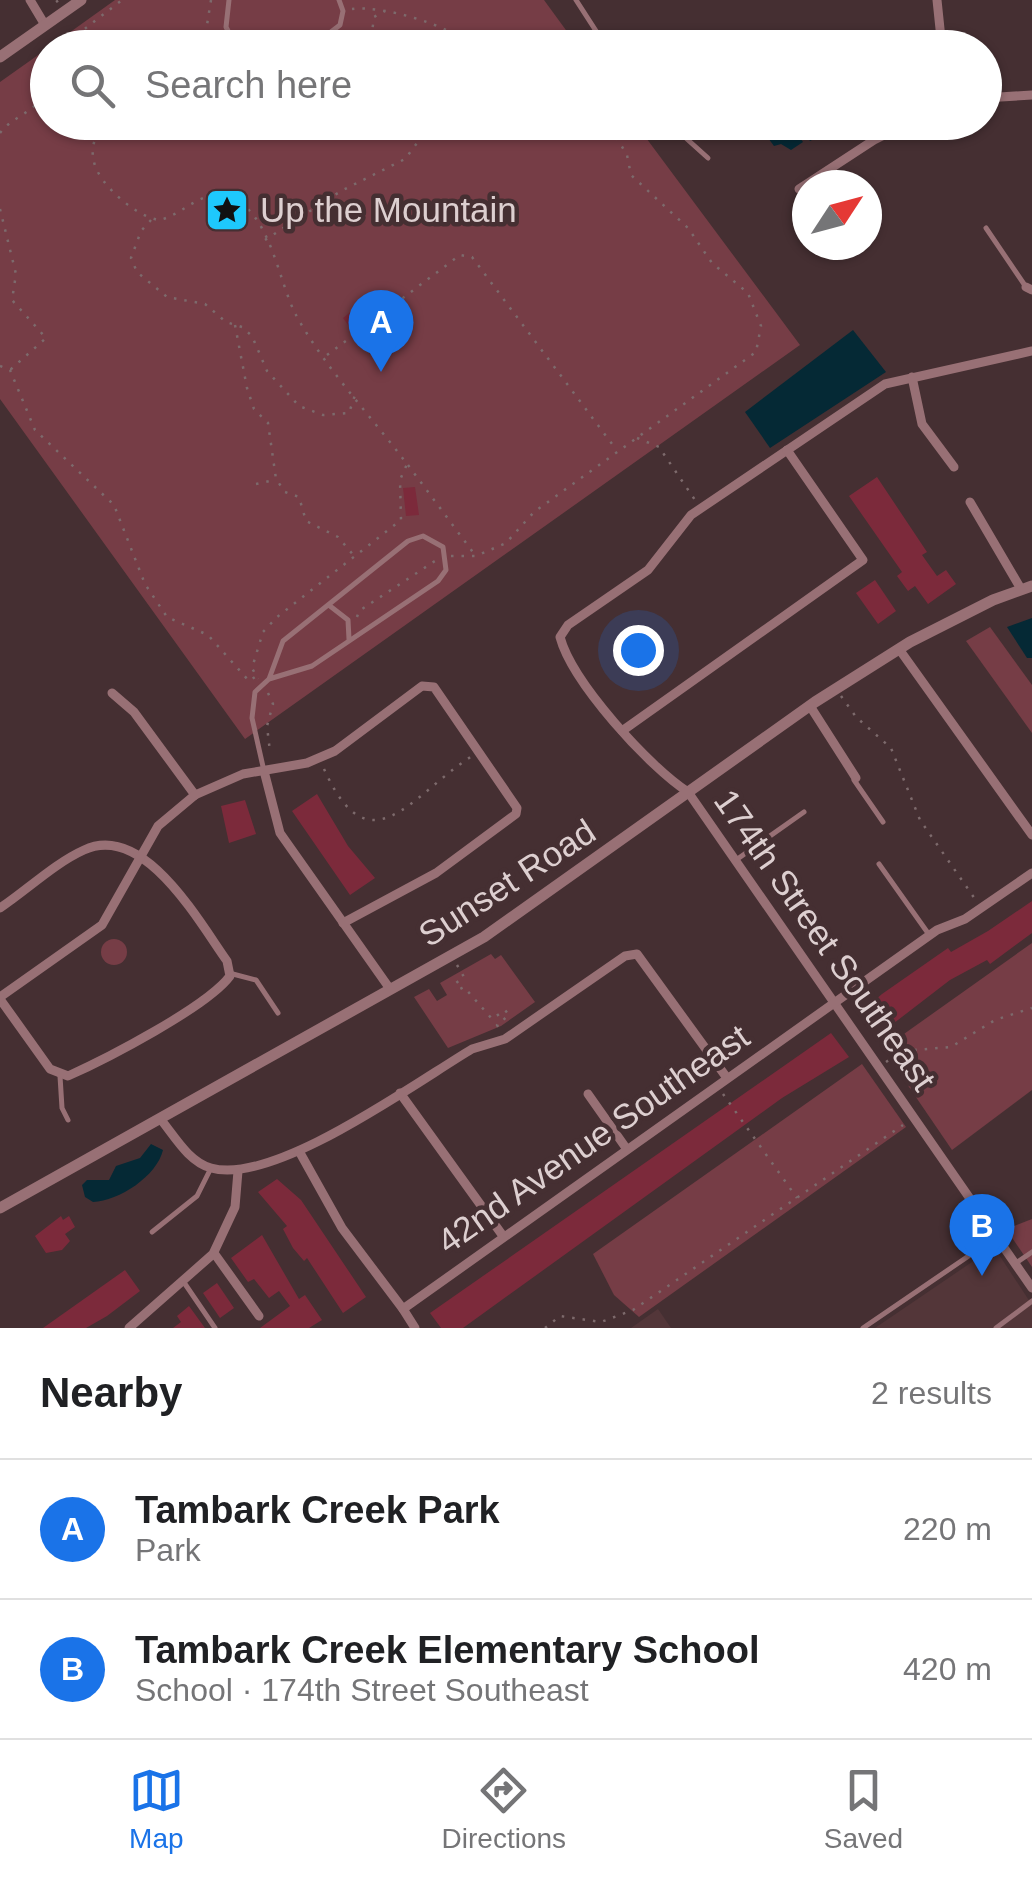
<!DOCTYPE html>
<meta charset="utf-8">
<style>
:root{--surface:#fff;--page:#f2f2f2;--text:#202124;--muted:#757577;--line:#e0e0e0;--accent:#1a73e8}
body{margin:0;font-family:Helvetica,sans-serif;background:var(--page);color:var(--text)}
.compass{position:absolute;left:792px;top:170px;width:90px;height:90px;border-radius:50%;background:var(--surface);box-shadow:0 2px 8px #0004;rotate:54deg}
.you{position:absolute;left:638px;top:650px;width:35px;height:35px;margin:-25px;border:8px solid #fff;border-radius:50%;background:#1a73e8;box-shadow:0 0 0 15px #1a73e833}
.badge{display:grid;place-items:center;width:65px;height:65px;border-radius:50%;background:var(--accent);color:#fff;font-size:32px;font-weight:700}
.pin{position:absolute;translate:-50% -82px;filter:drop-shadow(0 2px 5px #0008)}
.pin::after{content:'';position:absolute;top:52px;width:35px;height:30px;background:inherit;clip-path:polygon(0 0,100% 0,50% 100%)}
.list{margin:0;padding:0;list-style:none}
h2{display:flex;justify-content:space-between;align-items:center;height:130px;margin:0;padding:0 40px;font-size:42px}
h2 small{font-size:32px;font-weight:400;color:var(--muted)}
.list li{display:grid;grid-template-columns:65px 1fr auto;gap:30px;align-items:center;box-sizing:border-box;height:140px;padding:0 40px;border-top:2px solid var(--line)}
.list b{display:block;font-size:38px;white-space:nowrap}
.list p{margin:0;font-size:32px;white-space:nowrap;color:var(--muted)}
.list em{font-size:32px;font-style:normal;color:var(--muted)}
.icon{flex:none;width:55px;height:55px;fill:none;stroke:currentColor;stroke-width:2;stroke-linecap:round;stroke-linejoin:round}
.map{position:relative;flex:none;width:1032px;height:1328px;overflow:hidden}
.search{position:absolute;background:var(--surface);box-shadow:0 2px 8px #0004;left:30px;right:30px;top:30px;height:110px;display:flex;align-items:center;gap:25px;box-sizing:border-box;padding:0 35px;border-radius:55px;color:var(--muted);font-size:38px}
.sheet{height:410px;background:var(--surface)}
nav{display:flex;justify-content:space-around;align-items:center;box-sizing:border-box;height:140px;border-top:2px solid var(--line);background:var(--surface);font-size:28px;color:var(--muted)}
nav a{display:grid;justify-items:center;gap:5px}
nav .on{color:var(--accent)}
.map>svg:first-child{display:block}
.built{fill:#533639}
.green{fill:#763d46}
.water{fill:#052935}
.building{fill:#7c2a3b}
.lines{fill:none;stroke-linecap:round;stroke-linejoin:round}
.path{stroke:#7d6a6c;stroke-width:2.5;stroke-dasharray:2.5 8;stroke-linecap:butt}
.service{stroke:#987075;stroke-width:5}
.minor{stroke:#987075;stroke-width:9}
.tertiary{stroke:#987075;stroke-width:11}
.labels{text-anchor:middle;stroke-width:9;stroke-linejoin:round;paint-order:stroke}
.poi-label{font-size:35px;fill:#ddcfd0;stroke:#452f32;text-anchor:start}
.street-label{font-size:35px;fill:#ddcfd0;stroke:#452f32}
</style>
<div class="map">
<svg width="1032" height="1328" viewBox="0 0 1032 1328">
<rect width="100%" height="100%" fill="#452f32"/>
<!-- built -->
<g class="built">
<polygon points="994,1247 1032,1305 1032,1328 875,1328"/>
<polygon points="658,1309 671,1328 631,1328"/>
</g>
<!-- green -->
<g class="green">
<polygon points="115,0 544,0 579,48 48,48"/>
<polygon points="48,48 48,122 635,123 800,345 245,739 0,399 0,82"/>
<polygon points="990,627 1032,685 1032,733 966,641"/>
<circle cx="114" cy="952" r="13"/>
<polygon points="1032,943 1032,1090 952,1150 892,1062 887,1046"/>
<polygon points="491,954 495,959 501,955 535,1002 501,1026 448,1048 414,997 429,989 437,1001 447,995 440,983"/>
<polygon points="862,1064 906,1127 639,1317 614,1295 593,1254"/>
<polygon points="1032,1219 1032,1267 1006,1229"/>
</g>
<!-- water -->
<g class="water">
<polygon points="757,123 789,123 803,142 791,150 781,144 774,146"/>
<polygon points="797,123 846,123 810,141"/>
<polygon points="853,330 886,372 770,448 745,412"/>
<polygon points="1032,618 1032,658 1027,658 1007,627"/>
<path d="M151 1144 163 1150C157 1176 119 1201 93 1202L85 1197 82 1185 87 1180H109L116 1166 140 1158Z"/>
</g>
<!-- building -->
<g class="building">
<polygon points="354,309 363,320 351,329 343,318"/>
<polygon points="877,477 927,552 922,555 937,576 946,570 956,584 928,604 915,586 908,591 897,576 902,572 849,496"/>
<polygon points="415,487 419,515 406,516 403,488"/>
<polygon points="875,580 896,611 878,624 856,593"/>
<polygon points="317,794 348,846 375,878 350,895 292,811"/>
<polygon points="245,800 256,834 229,843 221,806"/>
<polygon points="1032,901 1032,933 990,964 987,960 950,980 885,1030 868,1006 882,994 948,948 951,952 988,931"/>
<polygon points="831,1033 849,1057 782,1098 463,1328 441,1328 430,1313"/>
<polygon points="277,1179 301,1200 366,1297 343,1313 307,1258 304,1261 293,1248 283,1229 287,1226 258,1192"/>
<polygon points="61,1216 63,1220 69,1216 75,1227 65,1234 70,1241 62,1250 46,1253 35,1236"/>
<polygon points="262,1235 299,1299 305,1295 322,1320 309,1328 260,1328 290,1306 279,1291 269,1298 254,1279 248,1282 231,1258"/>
<polygon points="125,1270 140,1291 107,1316 86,1328 43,1328"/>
<polygon points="217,1283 234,1308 220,1318 203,1293"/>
<polygon points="189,1306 205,1328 173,1328 181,1322 177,1316"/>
</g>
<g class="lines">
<!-- path -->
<g class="path">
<polyline points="211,0 207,25 218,48"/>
<polyline points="56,2 59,0"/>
<path d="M352 9C381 5 453 25 472 48"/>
<polyline points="327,47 347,30"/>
<polyline points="60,48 122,0"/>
<polyline points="370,48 374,17 385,11"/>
<path d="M101 122C96 135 90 149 94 162 99 185 137 217 159 220 184 215 202 187 230 197 271 213 278 281 296 315 325 368 371 416 407 464L400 480 401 520 277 617 263 632 252 668 258 679"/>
<polyline points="468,122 493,127 541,122"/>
<path d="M102 123C121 132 170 135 188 122"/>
<path d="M0 133C12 117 30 115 48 92"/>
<polyline points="0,209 16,274 12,300 46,338 10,370"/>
<polyline points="151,220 141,231 131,258 137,272 167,297 205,304 226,322 242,327 252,336 267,371 299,406 323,415 349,413 355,395"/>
<polyline points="265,240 341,191 405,159 433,122"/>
<polyline points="235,325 247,388 254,409 268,423 276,479 285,492 299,497 306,521 338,537 355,557"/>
<polyline points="327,355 460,255 472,257 615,448"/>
<polyline points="0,366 10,370 35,430 114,505 145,584 167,617 208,635 249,681 255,677"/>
<polyline points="637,438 659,447 695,500"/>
<polyline points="408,465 475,555"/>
<polyline points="256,484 275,480"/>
<polyline points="451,556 476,556 506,543 534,512 756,352 761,326 748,293 712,263 688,228 631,175 627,155 615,135 561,122"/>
<polyline points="357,617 359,611 438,559"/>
<polyline points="268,693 273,704 267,726 270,752"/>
<polyline points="841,696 856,717 891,748 920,820 975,899"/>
<path d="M324 769C370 871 411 795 472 756"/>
<polyline points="457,965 464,977 456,983 460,989 464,987 492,1019 505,1010 509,1015 497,1025 500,1030"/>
<polyline points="886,1062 903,1051 951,1047 995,1020 1032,1008"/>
<polyline points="723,1094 797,1198"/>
<polyline points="545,1328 560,1316 601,1322 633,1310 903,1125"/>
</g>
<!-- service -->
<g class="service">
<polyline points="229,0 226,27 237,48"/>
<polyline points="576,0 607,48"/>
<polyline points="310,48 340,25 343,11 339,0"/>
<polyline points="668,122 708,158"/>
<polyline points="986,228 1026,287"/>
<polyline points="330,606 348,620 349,639"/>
<polyline points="264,771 252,718 255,692 269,679 312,666 438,581 446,570 443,547 423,536 408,541 283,641 269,679"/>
<polyline points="854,780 883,822"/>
<polyline points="736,860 804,812"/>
<polyline points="879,864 930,936"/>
<polyline points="229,973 256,980 278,1013"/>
<polyline points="60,1076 62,1108 68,1120"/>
<polyline points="152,1232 197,1196 211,1168"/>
<polyline points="1016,1263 1032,1252"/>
<polyline points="183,1281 215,1328"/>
<polyline points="863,1328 995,1238"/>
<polyline points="996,1328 1032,1301"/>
</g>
<!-- minor -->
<g class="minor">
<polyline points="30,0 45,25"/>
<polyline points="937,0 942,48"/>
<polyline points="984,98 1032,95"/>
<polyline points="799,189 874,140 910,122"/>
<polyline points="1026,287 1032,290"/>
<path d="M1032 351 885 384 691 515 648 570 568 625 560 637C572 682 649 767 688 792L1032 1288"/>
<polyline points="912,377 922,424 954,467"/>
<polyline points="970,502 1021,589"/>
<polyline points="899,649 1032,835"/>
<polyline points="112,693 134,712 195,795"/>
<polyline points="810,706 856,778"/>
<polyline points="622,731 863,560 787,450"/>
<polyline points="264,771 280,833 390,989"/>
<path d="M0 908C27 890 55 863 84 850 144 822 199 922 227 961L230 976C207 1007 106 1059 68 1076L50 1069 0 999"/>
<polyline points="0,997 102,925 158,826 195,795 243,774 307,763 335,751 422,686 434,687 517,808 516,814 436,873 343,923"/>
<polyline points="400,1093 503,1236"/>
<polyline points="588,1094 626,1148"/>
<path d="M162 1121C175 1137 189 1162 211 1168 274 1186 415 1083 472 1049L505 1039 625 956 637 954 727 1078"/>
<polyline points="299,1151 342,1228 403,1309"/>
<polyline points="214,1253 259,1316"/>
<polyline points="129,1328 213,1254 235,1207 238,1171"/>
<polyline points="415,1328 403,1309 937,930 965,919 1032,873"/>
</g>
<!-- tertiary -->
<g class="tertiary">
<polyline points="0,57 81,0"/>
<polyline points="0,1208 484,937 815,702 910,642 993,600 1032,586"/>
</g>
</g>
<!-- icons -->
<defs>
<g id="sight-square" transform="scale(2.25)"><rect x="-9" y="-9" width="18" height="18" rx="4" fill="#1ec9fd" stroke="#452f32"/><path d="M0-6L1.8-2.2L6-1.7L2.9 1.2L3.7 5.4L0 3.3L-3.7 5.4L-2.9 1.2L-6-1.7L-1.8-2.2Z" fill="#111"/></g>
</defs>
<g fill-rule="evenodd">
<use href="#sight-square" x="227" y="210"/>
</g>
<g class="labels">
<!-- poi labels -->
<g class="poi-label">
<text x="260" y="222">Up the Mountain</text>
</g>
<!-- street labels -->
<g class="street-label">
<text transform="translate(507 883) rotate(-33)" y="12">Sunset Road</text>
<text transform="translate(825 940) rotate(55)" y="12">174th Street Southeast</text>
<text transform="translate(593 1139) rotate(-35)" y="12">42nd Avenue Southeast</text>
</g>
</g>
</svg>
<svg class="compass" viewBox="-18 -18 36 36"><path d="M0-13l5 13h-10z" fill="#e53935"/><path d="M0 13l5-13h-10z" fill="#757577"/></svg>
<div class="you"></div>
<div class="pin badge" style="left:381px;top:372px">A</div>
<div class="pin badge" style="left:982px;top:1276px">B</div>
<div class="search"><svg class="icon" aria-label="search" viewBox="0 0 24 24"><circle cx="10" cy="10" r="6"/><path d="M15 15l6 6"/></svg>Search here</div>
</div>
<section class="sheet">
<h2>Nearby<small>2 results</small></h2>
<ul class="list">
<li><span class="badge">A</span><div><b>Tambark Creek Park</b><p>Park</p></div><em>220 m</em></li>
<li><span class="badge">B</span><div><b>Tambark Creek Elementary School</b><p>School · 174th Street Southeast</p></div><em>420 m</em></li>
</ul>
</section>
<nav>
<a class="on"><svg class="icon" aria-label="map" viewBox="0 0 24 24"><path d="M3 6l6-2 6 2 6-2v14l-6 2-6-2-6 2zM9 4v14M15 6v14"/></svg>Map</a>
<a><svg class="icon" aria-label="directions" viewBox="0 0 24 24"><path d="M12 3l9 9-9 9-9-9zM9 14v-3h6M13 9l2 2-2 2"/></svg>Directions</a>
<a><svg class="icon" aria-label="saved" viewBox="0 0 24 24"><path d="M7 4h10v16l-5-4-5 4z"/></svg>Saved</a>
</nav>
